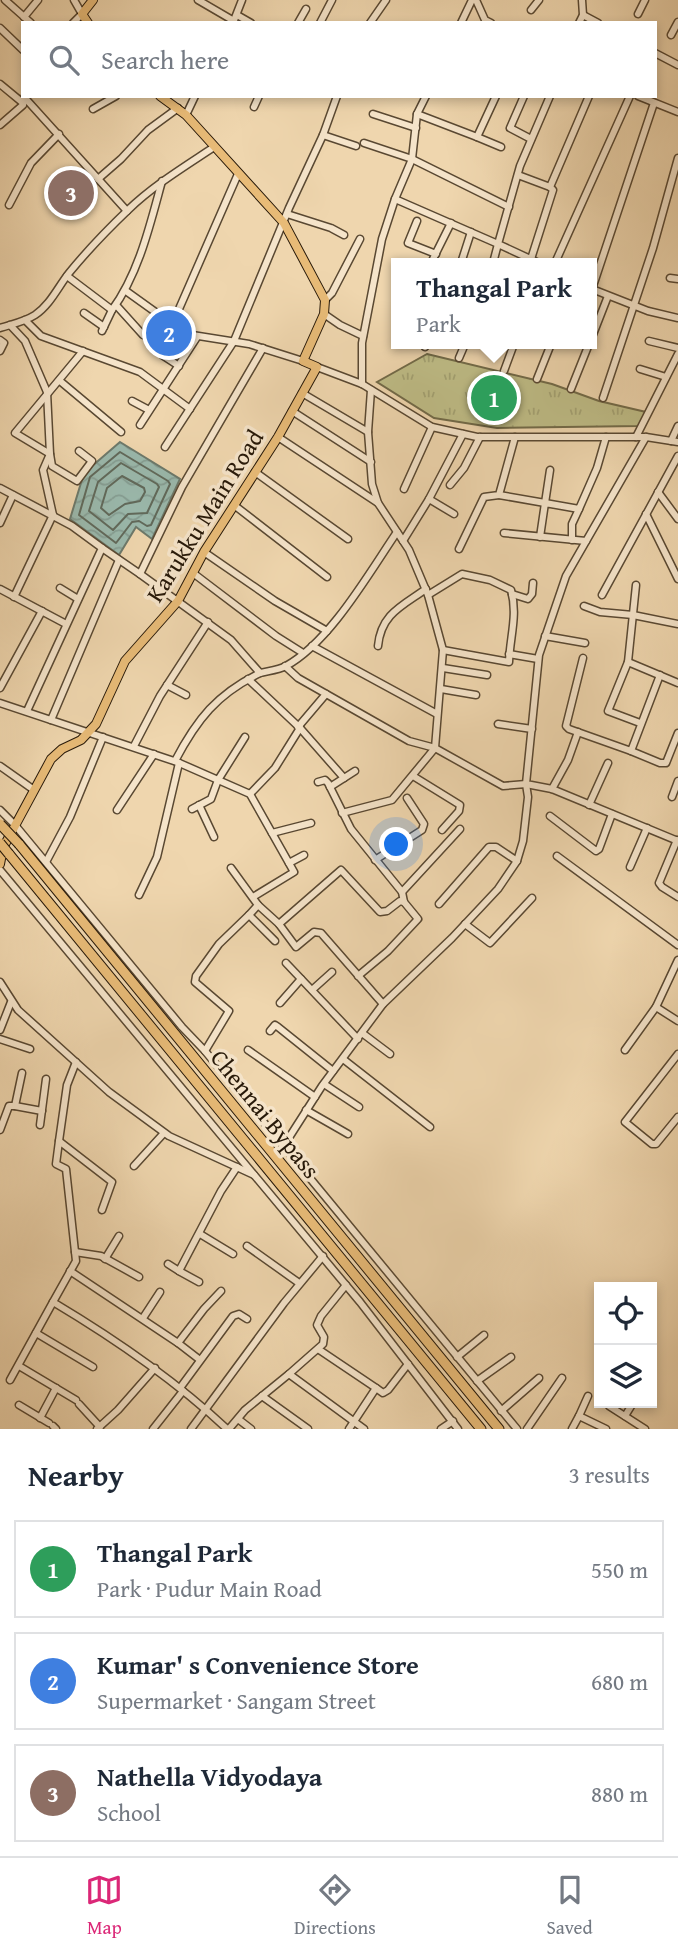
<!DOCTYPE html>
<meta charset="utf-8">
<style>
:root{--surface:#fff;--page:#f2f2f3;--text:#1f2937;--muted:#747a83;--line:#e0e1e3;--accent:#db2777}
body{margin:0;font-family:"Gentium Book Plus",serif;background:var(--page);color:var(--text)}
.controls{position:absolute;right:21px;bottom:21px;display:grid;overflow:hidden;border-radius:0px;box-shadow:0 4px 10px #0003}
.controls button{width:63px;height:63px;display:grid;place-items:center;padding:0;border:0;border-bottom:2px solid var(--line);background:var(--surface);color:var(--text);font:35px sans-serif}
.you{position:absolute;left:397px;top:845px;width:24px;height:24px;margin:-18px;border:5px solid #fff;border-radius:50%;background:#1a73e8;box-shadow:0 0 0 10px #1a73e833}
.badge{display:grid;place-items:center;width:46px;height:46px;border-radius:50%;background:var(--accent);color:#fff;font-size:23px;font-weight:700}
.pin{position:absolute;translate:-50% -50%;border:4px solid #fff;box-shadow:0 2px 7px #0006}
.popup{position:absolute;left:391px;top:258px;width:206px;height:91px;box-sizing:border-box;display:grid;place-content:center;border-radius:0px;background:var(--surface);filter:drop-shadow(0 2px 5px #0005);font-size:23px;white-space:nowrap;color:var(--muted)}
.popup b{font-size:26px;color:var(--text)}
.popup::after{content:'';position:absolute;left:50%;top:100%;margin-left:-14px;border:14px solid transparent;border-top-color:var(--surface)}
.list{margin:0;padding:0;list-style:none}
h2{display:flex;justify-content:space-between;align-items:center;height:91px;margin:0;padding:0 28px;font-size:30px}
h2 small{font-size:23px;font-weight:400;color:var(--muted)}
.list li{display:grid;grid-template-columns:46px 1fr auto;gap:21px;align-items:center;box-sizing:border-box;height:98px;margin:0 14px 14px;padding:0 14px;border:2px solid var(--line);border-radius:0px}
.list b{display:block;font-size:26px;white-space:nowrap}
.list p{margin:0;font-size:23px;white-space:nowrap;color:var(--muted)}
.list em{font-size:23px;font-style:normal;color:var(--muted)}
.icon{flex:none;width:38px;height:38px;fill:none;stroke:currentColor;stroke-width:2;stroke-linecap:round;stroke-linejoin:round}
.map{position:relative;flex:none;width:678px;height:1429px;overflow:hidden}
.search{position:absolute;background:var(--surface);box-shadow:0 4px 10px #0003;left:21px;right:21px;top:21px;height:77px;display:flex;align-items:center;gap:18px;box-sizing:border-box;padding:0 24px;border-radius:0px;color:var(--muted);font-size:26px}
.sheet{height:427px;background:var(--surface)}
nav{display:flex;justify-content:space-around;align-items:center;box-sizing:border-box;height:98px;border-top:2px solid var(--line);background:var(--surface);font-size:19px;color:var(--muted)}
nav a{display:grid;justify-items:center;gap:4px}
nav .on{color:var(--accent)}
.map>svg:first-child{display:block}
.park{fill:url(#park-tufts);stroke:#726a48;stroke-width:2}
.water{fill:url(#water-waves);stroke:#6c796b;stroke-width:2}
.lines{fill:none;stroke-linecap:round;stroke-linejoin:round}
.shore{stroke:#60695b;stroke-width:2}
.minor-casing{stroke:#594832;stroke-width:9}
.major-casing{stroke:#271909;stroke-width:10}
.highway-casing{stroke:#271909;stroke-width:11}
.minor{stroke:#f5e4ca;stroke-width:6}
.major{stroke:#e8bb77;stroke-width:8}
.highway{stroke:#e8bb77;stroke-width:9}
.highway-bridge-casing{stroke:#271909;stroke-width:11;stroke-linecap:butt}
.highway-bridge{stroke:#e8bb77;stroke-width:9}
.labels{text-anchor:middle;stroke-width:7;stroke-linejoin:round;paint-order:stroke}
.street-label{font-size:24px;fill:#271909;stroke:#f5e4ca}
</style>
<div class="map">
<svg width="678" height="1429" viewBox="0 0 678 1429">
<defs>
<pattern id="park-tufts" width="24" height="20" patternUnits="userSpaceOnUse" patternTransform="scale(1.75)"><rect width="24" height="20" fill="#bebc86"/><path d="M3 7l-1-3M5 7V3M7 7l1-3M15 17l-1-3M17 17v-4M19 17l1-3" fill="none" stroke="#a3a172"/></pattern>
<pattern id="water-waves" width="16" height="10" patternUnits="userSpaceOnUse" patternTransform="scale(1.75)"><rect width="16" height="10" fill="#9ab9ad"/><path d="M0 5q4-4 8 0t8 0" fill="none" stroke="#859e94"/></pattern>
</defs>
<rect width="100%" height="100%" fill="#efd6ae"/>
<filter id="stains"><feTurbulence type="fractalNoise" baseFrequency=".00286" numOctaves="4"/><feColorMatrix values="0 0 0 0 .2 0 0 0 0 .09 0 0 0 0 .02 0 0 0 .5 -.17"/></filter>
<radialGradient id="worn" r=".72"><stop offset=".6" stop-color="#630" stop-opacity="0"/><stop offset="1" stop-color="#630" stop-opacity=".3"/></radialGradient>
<!-- park -->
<polygon class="park" points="427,354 552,384 599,401 646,412 639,426 497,428 434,418 377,382"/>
<!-- water -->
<polygon class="water" points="120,442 180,479 152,539 136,527 119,555 70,519 84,473"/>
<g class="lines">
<!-- shore -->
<g class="shore">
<polygon points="120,452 168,481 170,484 151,525 147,526 139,521 132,522 116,543 79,515 90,477"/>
<polygon points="121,463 157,484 159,487 147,513 128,514 113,530 89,511 98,482"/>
<polygon points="122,476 144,488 145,492 140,501 125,504 109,515 101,508 107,488"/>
</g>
<!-- minor casing -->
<g class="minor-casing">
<g id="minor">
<polyline points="5,0 31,23"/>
<polyline points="198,0 234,21"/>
<polyline points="476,0 485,20 491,23"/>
<polyline points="531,10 539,0"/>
<polyline points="638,14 645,0"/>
<polyline points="237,15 251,23"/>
<polyline points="583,15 598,23"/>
<polyline points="24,17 38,0"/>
<polyline points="73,23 82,14 74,0"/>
<polyline points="233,23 242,0"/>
<polyline points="298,23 306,9"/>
<polyline points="320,23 332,0"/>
<polyline points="370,23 386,0"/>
<polyline points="461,23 472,0"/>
<polyline points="579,23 583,15 582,0"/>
<polyline points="0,28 23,50"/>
<polyline points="671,35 678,22"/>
<polyline points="655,53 678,65"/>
<polyline points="0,84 23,103"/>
<polyline points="524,96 510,128 531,139"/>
<polyline points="638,96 678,112"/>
<polyline points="25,98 127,211"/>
<polyline points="254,107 259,96"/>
<polyline points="93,109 116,96"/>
<polyline points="373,114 416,128"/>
<polyline points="417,114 477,137 496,96"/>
<polyline points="186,115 195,96"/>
<polyline points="0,125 23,105 25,96"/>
<polyline points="323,135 356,146"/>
<polyline points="477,137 501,147"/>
<polyline points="364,143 412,159 509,207"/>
<polyline points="518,175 550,187"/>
<polyline points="98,179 121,159 148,130 178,108"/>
<polyline points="395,199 498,244 493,263"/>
<polyline points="9,205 31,163 59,134"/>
<polyline points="287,214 331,228 344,235"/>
<polyline points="417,221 408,243 436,254"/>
<polyline points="531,259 553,190 550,187 589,96"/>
<polyline points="431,263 451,223"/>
<polyline points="461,263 471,232"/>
<polyline points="539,263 498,244 520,166 550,96"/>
<polyline points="555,263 630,96"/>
<path d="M67 276 112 310C139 273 150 225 162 181"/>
<polyline points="670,278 678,279"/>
<polyline points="592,289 654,103"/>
<polyline points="592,289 648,311 678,318"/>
<polyline points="126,291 186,334 249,344 303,361"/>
<polyline points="325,300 332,293 360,239"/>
<polyline points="116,305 143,335"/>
<polyline points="84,313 104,327"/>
<polyline points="324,314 340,325 363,336"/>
<polyline points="25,320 41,336 140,372 190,409"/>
<polyline points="10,325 25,341 47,392 50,454 43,470 53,515"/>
<polyline points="172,325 238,174"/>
<path d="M0 328C12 324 24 322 35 315 50 305 58 287 69 273 87 251 107 230 128 210 154 185 184 167 214 147"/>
<polyline points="102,331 112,310"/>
<polyline points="592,337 608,296"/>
<polyline points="0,340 4,343 0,351"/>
<polyline points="649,341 678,348"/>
<polyline points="425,347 427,344"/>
<path d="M263 348 182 487 140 574 231 640 260 673C268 671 279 670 286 666 330 642 369 573 397 532"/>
<polyline points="162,355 179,366"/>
<polyline points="459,358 465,344"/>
<polyline points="317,367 362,384 432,427 477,437 646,437 678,442"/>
<polyline points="640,369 666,377"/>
<polyline points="504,371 514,344"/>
<polyline points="537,379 551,344"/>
<polyline points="60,381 121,432"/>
<polyline points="362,384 362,343 382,239 395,199 412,159 417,114 426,96"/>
<polyline points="571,389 589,344"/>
<polyline points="302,393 368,432"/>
<polyline points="603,398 653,248 678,158"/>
<polyline points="132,401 149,410"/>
<polyline points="292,411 371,462"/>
<polyline points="140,425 197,337"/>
<polyline points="278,437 378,503"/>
<polyline points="636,437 678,354"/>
<polyline points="646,437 566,576 539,655 526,784 552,789 678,841"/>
<polyline points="671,441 678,426"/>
<polyline points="165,447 234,341 289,208 323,135 337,96"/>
<polyline points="79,451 92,461 77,481 52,466 50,454 15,433 83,351"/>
<polyline points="255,472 348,539"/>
<polyline points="450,485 464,468 480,437"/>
<polyline points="0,488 72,526 102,548 27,711"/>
<polyline points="404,489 432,427"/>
<polyline points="658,492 678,519"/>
<polyline points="499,495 545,503 550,470"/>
<polyline points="234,505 327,577"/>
<polyline points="454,514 429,499 463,434"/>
<polyline points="646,514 678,579"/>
<polyline points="0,523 13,495"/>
<polyline points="504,533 586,541"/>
<polyline points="540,537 545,503 579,509 597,468 606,437"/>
<polyline points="572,540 572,524 579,509"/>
<polyline points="403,541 429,499"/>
<polyline points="102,548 140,574"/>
<polyline points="459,549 484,497 499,495 515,437"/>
<polyline points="204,552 275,601 327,631"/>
<polyline points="193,573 276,636 303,653"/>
<polyline points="636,585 628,662 608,711 640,723"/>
<polyline points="60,588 78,599"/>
<polyline points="0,589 66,624"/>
<polyline points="512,594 528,599 532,594 533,583"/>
<path d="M428 595 462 574 490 580 511 590C518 615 510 636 509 662L443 650"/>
<polyline points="602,595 678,456"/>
<polyline points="14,597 53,515"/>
<polyline points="584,606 600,612 633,615 678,624"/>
<polyline points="545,636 585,643"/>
<polyline points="312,646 437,714"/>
<path d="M378 646C381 614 402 606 426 589"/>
<polyline points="509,654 538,659"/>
<polyline points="583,658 566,726 569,729 631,751"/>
<polyline points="628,662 678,683"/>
<polyline points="285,666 298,678 409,741 435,748 392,800 342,813"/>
<polyline points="443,668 487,675"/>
<polyline points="660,675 631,751 660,763 666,763 678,733"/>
<polyline points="248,679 300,728 275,768 250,794"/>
<polyline points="167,685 186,695"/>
<polyline points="0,688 42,611"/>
<polyline points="441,689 476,695"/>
<polyline points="0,703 177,762 250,794 294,872 253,897"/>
<polyline points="51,720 119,560"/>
<polyline points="498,724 532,729"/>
<polyline points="298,727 326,694"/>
<polyline points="300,728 344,778"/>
<polyline points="134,746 160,696 208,622"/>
<path d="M175 761C197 719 217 694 260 673"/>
<polyline points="0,766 34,790"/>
<polyline points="413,776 460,805 459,811 442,830"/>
<polyline points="318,782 325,780 328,783 351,829 402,892 404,902 418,919 388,951 358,976"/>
<polyline points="330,787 355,771"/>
<polyline points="552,789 568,760 578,732"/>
<polyline points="672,797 678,781"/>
<polyline points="199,805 214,837"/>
<polyline points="589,805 608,763"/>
<polyline points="192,809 211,799 218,780 245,737"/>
<polyline points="0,810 15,825 182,1027 205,1051 517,1429"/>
<polyline points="117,810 154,754"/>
<polyline points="550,816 596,851 599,849 612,814"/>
<polyline points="272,833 311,823"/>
<polyline points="677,840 659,883 662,887 678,897"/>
<polyline points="557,856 678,945"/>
<polyline points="375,860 422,830 424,824 407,798"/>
<polyline points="46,862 70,817 103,737"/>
<polyline points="289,863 304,855"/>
<polyline points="630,867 647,828"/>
<polyline points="231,868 258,905 249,915"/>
<polyline points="0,870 360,1302 458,1429"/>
<polyline points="402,892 460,829"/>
<polyline points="139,895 157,857 179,763"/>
<polyline points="439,904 489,847 496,847 517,861"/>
<polyline points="258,905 279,924 296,947 314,932 321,933 383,1004"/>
<polyline points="279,924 341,870 380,912 387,911 400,901 404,902"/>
<polyline points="465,924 490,943 532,898"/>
<polyline points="286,963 358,1039"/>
<polyline points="0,982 18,1010 109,1092 169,1136 254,1175"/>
<polyline points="312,990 332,972"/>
<polyline points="280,1003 301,979"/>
<polyline points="656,1007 678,1021"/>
<polyline points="0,1030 11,1002"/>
<polyline points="270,1031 275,1025 278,1027 333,1071"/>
<polyline points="362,1033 390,1054"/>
<polyline points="0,1039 30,1049"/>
<polyline points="248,1050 315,1097"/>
<polyline points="625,1050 656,1007 678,960"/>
<polyline points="205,1051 229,1011 195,982 196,976 219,944 249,915 275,941"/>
<polyline points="678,1054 625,1122 652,1144 656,1144 678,1117"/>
<polyline points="343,1059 430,1127"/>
<polyline points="324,1084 359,1107"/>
<polyline points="15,1106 22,1073"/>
<polyline points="306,1110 348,1134"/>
<polyline points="40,1125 46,1079"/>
<polyline points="0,1130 9,1106 15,1106 42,1111"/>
<polyline points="59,1141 67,1085 76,1062"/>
<polyline points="283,1147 322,1086 383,1004 452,938 498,889 517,861 523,841 528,797 526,784 503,786 435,748 443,650 428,595 409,550 378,503 372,484 368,432 371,390"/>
<polyline points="134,1166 164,1133"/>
<path d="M102 1210 112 1182 59 1141 56 1164 66 1169 76 1261 53 1302C115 1339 174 1379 227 1429"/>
<polyline points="200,1234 233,1254"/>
<polyline points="247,1246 299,1283"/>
<polyline points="75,1252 101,1256 139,1277"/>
<polyline points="105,1259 119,1236"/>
<polyline points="168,1264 179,1271"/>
<polyline points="70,1271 178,1343 204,1309 221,1291"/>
<polyline points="199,1282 179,1271 221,1191 237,1167"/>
<polyline points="143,1318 160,1292"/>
<polyline points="36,1333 93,1367"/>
<polyline points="178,1343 200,1360"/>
<polyline points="318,1349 376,1388"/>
<polyline points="457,1357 484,1335"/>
<polyline points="19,1366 76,1400"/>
<polyline points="289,1374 323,1344 324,1337 317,1325 321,1316 346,1285"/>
<polyline points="10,1380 53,1302"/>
<polyline points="477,1381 511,1357"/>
<polyline points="180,1388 233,1316 239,1314 247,1319"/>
<polyline points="262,1396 308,1429"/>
<polyline points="79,1404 100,1427"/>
<polyline points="19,1405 49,1423"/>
<polyline points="609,1406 645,1429"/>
<polyline points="501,1411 539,1378"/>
<polyline points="579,1416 588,1396"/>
<polyline points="625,1416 633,1403"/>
<polyline points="40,1418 56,1388"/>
<polyline points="238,1419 251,1429"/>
<polyline points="53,1426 56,1429"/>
<polyline points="97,1429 118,1410 155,1368"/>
<polyline points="153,1429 183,1391"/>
<polyline points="191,1429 284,1303 323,1256"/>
<polyline points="229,1429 245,1410 289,1374 364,1429"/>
<polyline points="349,1429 376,1388 383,1393 388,1390 408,1364"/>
<polyline points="441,1429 453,1421"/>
<polyline points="527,1429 562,1378"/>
<polyline points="572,1429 579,1416 606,1429"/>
</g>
</g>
<!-- major casing -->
<g class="major-casing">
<g id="major">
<polyline points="88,23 82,14 93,0"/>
<polyline points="0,864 3,848 51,759 62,749 81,740 96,724 125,661 178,601 204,552 278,437 317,367 303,361 324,314 325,300 284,223 186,115 160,96"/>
</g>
</g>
<!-- highway casing -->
<g class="highway-casing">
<g id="highway">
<polyline points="19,844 499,1429"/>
<polyline points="9,854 481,1429"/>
</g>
</g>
<!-- minor -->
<use href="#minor" class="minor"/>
<!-- major -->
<use href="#major" class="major"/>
<!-- highway -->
<use href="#highway" class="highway"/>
<!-- highway-bridge casing -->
<g class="highway-bridge-casing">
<g id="highway-bridge">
<polyline points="0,824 19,844"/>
<polyline points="0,843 9,854"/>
</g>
</g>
<!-- highway-bridge -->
<use href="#highway-bridge" class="highway-bridge"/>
</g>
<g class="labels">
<!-- street labels -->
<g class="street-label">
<text transform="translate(205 516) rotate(-58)" y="8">Karukku Main Road</text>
<text transform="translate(265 1114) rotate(51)" y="8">Chennai Bypass</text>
</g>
</g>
<rect width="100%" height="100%" filter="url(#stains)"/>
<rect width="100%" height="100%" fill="url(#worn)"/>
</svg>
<div class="controls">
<button><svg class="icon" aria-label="locate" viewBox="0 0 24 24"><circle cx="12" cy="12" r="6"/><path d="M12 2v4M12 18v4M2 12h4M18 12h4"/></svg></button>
<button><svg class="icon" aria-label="layers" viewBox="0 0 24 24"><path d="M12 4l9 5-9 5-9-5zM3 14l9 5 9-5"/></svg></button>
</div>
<div class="you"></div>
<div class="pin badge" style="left:494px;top:398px;background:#2e9e5b">1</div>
<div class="popup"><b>Thangal Park</b>Park</div>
<div class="pin badge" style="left:169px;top:333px;background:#3f7fe0">2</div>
<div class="pin badge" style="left:71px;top:193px;background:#8d6e63">3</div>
<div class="search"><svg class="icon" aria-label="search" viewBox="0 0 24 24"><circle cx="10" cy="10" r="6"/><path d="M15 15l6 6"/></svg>Search here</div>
</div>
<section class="sheet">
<h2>Nearby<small>3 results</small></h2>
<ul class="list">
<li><span class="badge" style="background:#2e9e5b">1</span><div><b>Thangal Park</b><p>Park · Pudur Main Road</p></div><em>550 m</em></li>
<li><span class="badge" style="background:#3f7fe0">2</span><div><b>Kumar' s Convenience Store</b><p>Supermarket · Sangam Street</p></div><em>680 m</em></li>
<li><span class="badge" style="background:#8d6e63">3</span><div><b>Nathella Vidyodaya</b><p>School</p></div><em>880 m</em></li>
</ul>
</section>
<nav>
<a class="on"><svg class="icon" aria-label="map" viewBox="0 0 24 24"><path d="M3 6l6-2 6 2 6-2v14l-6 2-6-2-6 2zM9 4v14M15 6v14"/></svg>Map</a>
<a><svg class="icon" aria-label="directions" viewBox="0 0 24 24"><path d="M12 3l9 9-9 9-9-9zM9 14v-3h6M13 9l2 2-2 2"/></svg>Directions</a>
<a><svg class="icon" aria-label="saved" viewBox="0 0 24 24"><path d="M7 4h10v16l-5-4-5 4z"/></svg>Saved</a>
</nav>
